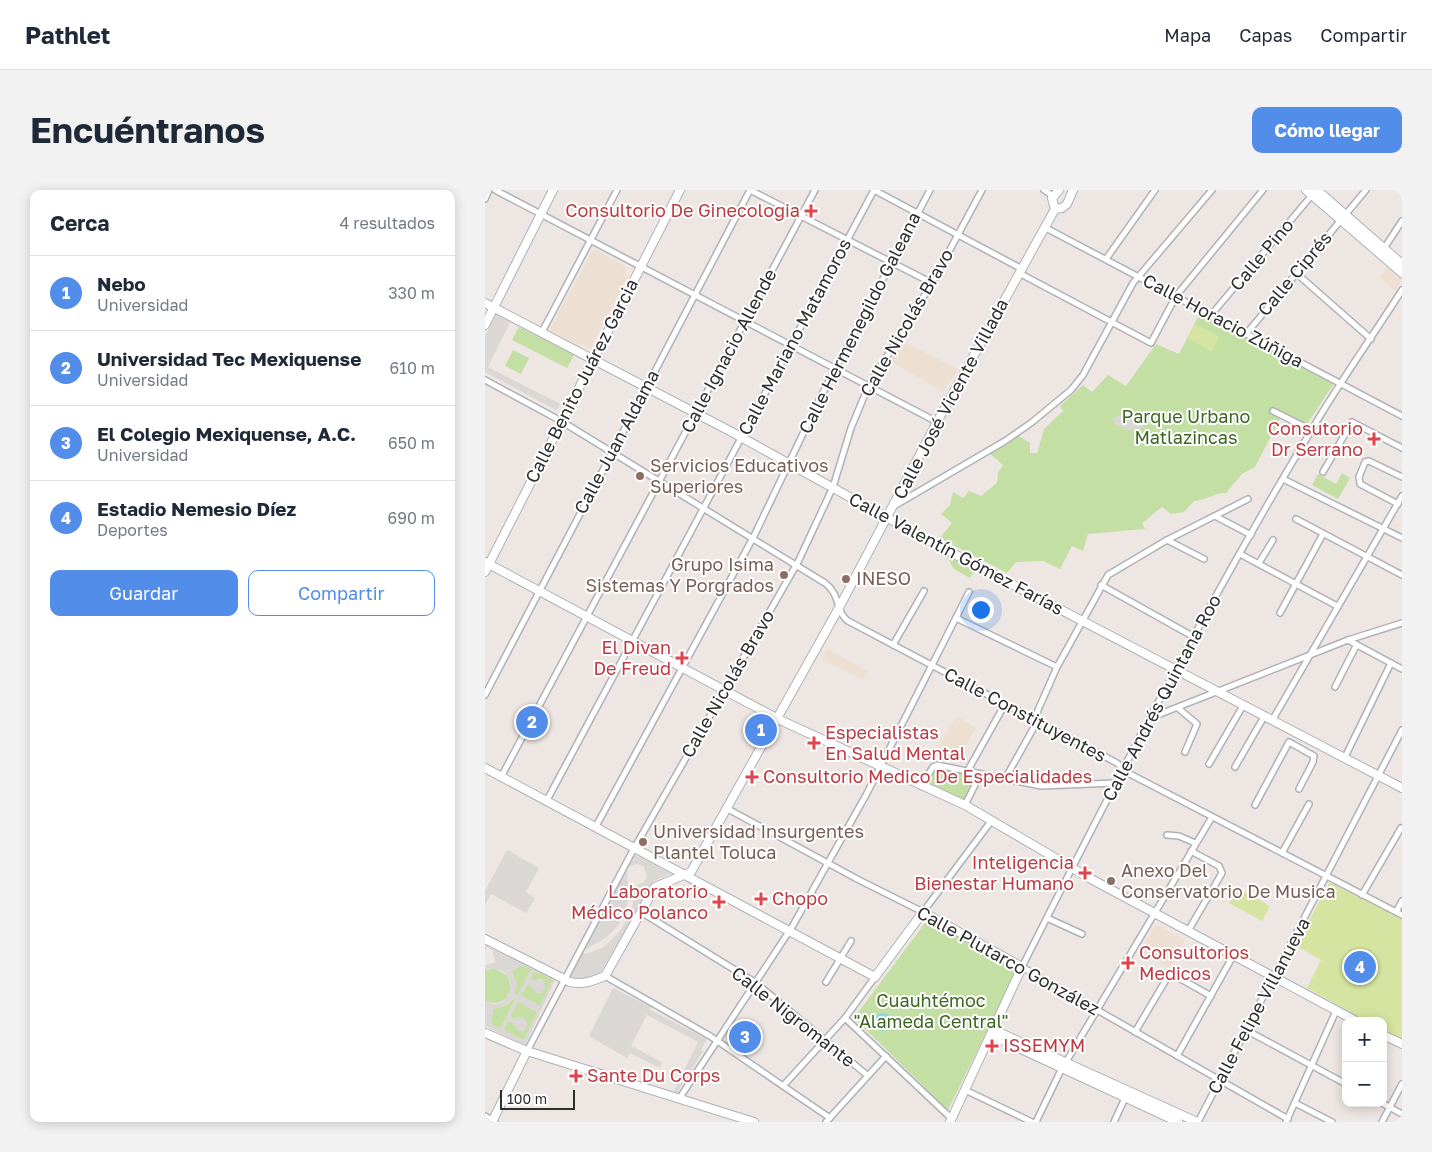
<!DOCTYPE html>
<html lang="es">
<meta charset="utf-8">
<style>
:root{--surface:#fff;--page:#f2f2f3;--text:#1f2937;--muted:#747a83;--line:#e0e1e3;--accent:#528dea}
body{margin:0;font-family:"Golos Text",sans-serif;background:var(--page);color:var(--text)}
.controls{position:absolute;right:15px;bottom:15px;display:grid;overflow:hidden;border-radius:10px;box-shadow:0 2px 12px #0003}
.controls button{width:45px;height:45px;display:grid;place-items:center;padding:0;border:0;border-bottom:1px solid var(--line);background:var(--surface);color:var(--text);font:25px sans-serif}
.scale{position:absolute;left:15px;bottom:12px;width:75px;box-sizing:border-box;padding-left:5px;border:2px solid #2e2e2e;border-top:0;font-size:14px;line-height:18px;white-space:nowrap;color:#2e2e2e;-webkit-text-stroke:4px #fff;paint-order:stroke}
.you{position:absolute;left:495px;top:419px;width:18px;height:18px;margin:-12px;border:4px solid #fff;border-radius:50%;background:#1a73e8;box-shadow:0 0 0 8px #1a73e833}
.badge{display:grid;place-items:center;width:32px;height:32px;border-radius:50%;background:var(--accent);color:#fff;font-size:16px;font-weight:700}
.pin{position:absolute;translate:-50% -50%;border:2px solid #fff;box-shadow:0 1px 5px #0006}
.list{margin:0;padding:0;list-style:none}
h2{display:flex;justify-content:space-between;align-items:center;height:65px;margin:0;padding:0 20px;font-size:21px}
h2 small{font-size:16px;font-weight:400;color:var(--muted)}
.list li{display:grid;grid-template-columns:32px 1fr auto;gap:15px;align-items:center;box-sizing:border-box;height:75px;padding:0 20px;border-top:1px solid var(--line)}
.list b{display:block;font-size:19px;white-space:nowrap}
.list p{margin:0;font-size:16px;white-space:nowrap;color:var(--muted)}
.list em{font-size:16px;font-style:normal;color:var(--muted)}
.actions{display:flex;gap:10px;padding:15px 20px}
.actions a{flex:1;padding:11px 0;border:1px solid var(--accent);border-radius:10px;text-align:center;font-size:18px;color:var(--accent)}
.actions .main{background:var(--accent);color:#fff}
.map{position:relative;flex:none;width:917px;height:932px;overflow:hidden;border-radius:10px}
header{display:flex;align-items:center;gap:30px;box-sizing:border-box;height:70px;padding:0 25px;background:var(--surface);border-bottom:1px solid var(--line)}
header strong{font-size:24px}
nav{display:flex;gap:28px;margin-inline-start:auto;font-size:18px}
.intro{display:flex;align-items:center;justify-content:space-between;box-sizing:border-box;height:120px;padding:0 30px}
h1{margin:0;font-size:35px}
.button{padding:12px 22px;border-radius:10px;background:var(--accent);color:#fff;font-size:18px;font-weight:700}
main{display:flex;gap:30px;padding:0 30px}
aside{flex:1;background:var(--surface);border-radius:10px;box-shadow:0 2px 12px #0003}
.map>svg:first-child{display:block}
.education{fill:#ede0d3}
.green{fill:#c4dfa4}
.pitch{fill:#d5e5a1}
.plaza{fill:#dad7d4;fill-rule:evenodd}
.water{fill:#7fdee5}
.lines{fill:none;stroke-linecap:round;stroke-linejoin:round}
.street-casing{stroke:#aeb2b8;stroke-width:8}
.secondary-casing{stroke:#aeb2b8;stroke-width:10}
.street{stroke:#fff;stroke-width:5}
.secondary{stroke:#fff;stroke-width:8}
.health-dot{fill:#e0444e;stroke:#fff;stroke-width:2}
.education-dot{fill:#8d6e63;stroke:#fff;stroke-width:2}
.labels{text-anchor:middle;stroke-width:4;stroke-linejoin:round;paint-order:stroke}
.health-label{font-size:18px;fill:#be3a42;stroke:#fff;text-anchor:start}
.street-label{font-size:18px;fill:#2e2e2e;stroke:#fff}
.park-label{font-size:18px;fill:#3e6622;stroke:#fff}
.education-label{font-size:18px;fill:#785e54;stroke:#fff;text-anchor:start}
</style>
<header>
<strong>Pathlet</strong>
<nav><a>Mapa</a><a>Capas</a><a>Compartir</a></nav>
</header>
<div class="intro"><h1>Encuéntranos</h1><a class="button">Cómo llegar</a></div>
<main>
<aside>
<h2>Cerca<small>4 resultados</small></h2>
<ul class="list">
<li><span class="badge">1</span><div><b>Nebo</b><p>Universidad</p></div><em>330 m</em></li>
<li><span class="badge">2</span><div><b>Universidad Tec Mexiquense</b><p>Universidad</p></div><em>610 m</em></li>
<li><span class="badge">3</span><div><b>El Colegio Mexiquense, A.C.</b><p>Universidad</p></div><em>650 m</em></li>
<li><span class="badge">4</span><div><b>Estadio Nemesio Díez</b><p>Deportes</p></div><em>690 m</em></li>
</ul>
<div class="actions"><a class="main">Guardar</a><a>Compartir</a></div>
</aside>
<div class="map">
<svg width="917" height="932" viewBox="0 0 917 932">
<rect width="100%" height="100%" fill="#eee6e2"/>
<!-- education -->
<g class="education">
<polygon points="109,59 140,76 142,87 105,159 97,154 95,158 64,140"/>
<polygon points="902,77 917,89 910,101 895,88"/>
<polygon points="412,148 473,179 458,202 401,169"/>
<polygon points="342,459 383,481 378,490 337,469"/>
<polygon points="472,526 491,538 470,575 449,564"/>
<polygon points="671,734 700,750 685,778 655,761"/>
<polygon points="264,831 277,841 260,861 246,851"/>
</g>
<!-- green -->
<g class="green">
<path d="M716 121 850 192 822 234 798 223 770 277 757 284 741 303C729 303 722 310 709 311L699 322 686 324 677 317 657 333 660 339 603 344 598 361 587 356 575 379 558 371 531 372 522 383 455 348 467 333 456 324 465 315 468 302 478 308 484 301 496 306 512 293 513 283 518 275 503 262 532 245 545 253V263H552L559 239 578 221 575 216 598 195 607 202 623 185 641 196 671 154 694 164Z"/>
<polygon points="34,137 89,165 82,178 27,150"/>
<polygon points="28,160 44,168 36,184 20,176"/>
<polygon points="857,283 865,288 853,309 827,295 833,284 851,294"/>
<polygon points="460,364 490,380 485,388 469,379"/>
<polygon points="451,576 492,586 480,611 439,594"/>
<polygon points="443,729 529,777 530,784 463,920 369,828"/>
<polygon points="37,775 47,779 32,806 30,805 27,781"/>
<polygon points="9,778 23,786 26,798 21,809 12,813 0,812 0,781"/>
<polygon points="49,781 68,789 55,816 36,806 43,793 47,795 60,793 56,789 48,791 45,789"/>
<polygon points="28,809 30,810 15,839 6,834 8,819 22,815"/>
<polygon points="33,812 52,822 39,851 18,840 23,831 29,833 35,827 30,829 25,827"/>
</g>
<!-- pitch -->
<g class="pitch">
<polygon points="710,134 734,147 727,162 703,148"/>
<polygon points="844,693 846,693 917,729 917,849 898,839 898,831 881,831 822,798 836,770 813,757 818,748 816,746"/>
<polygon points="752,698 785,716 777,731 744,713"/>
</g>
<!-- plaza -->
<g class="plaza">
<polygon points="11,125 25,132 3,177 75,214 71,220 0,182 0,146"/>
<polygon points="651,222 664,223 665,229 654,240 645,239 644,241 631,235 628,229 633,226"/>
<polygon points="22,660 54,678 41,702 50,708 41,723 6,704 0,715 0,701"/>
<path d="M150 665 186 684 169 691 115 783 97 790 81 786ZM153 674 159 677 162 687 158 693 149 696 148 714 143 728 134 742 119 757 101 764 97 762 122 747 134 734 144 709 142 680 145 676Z"/>
<path d="M0 752 71 788 40 855 0 836V812L10 814 17 812 24 805 26 795 24 788 19 782 9 778 0 781V775L10 773 8 761 2 757 0 760ZM37 775 46 779 32 806 30 805 32 794 27 781ZM49 781 68 789 55 816 36 806 43 793 51 803H56L60 799 59 791 45 789ZM28 809 30 810 15 839 6 834 8 819 22 815ZM33 812 52 822 39 850 18 840 23 831 28 833 33 841H38L42 837V831L38 827 30 829 25 827Z"/>
<polygon points="128,798 166,817 165,820 222,849 216,860 218,861 192,903 189,901 213,852 162,825 146,856 177,872 175,878 145,863 142,868 104,846"/>
</g>
<!-- water -->
<circle class="water" cx="398" cy="832" r="9"/>
<g class="lines">
<!-- street casing -->
<g class="street-casing">
<g id="street">
<polyline points="10,0 452,232"/>
<polyline points="265,0 447,93"/>
<polyline points="389,0 537,79"/>
<polyline points="559,0 568,6"/>
<polyline points="0,9 4,0"/>
<polyline points="559,37 917,226"/>
<polyline points="898,60 917,31"/>
<polyline points="621,69 670,0"/>
<polyline points="534,83 666,153 691,106 778,0"/>
<polyline points="811,83 886,149"/>
<polyline points="726,125 827,5"/>
<polyline points="57,142 132,0"/>
<polyline points="761,144 881,0"/>
<path d="M0 190 76 231 340 393C356 405 350 421 363 431L632 573 643 583 917 725"/>
<polyline points="788,221 826,240"/>
<polyline points="838,282 867,232 917,258"/>
<polyline points="798,289 917,348"/>
<polyline points="913,314 875,294 874,287 880,272 884,271 917,287"/>
<polyline points="409,316 520,251 546,233 586,200 598,185 648,93 727,0"/>
<polyline points="730,326 766,345"/>
<polyline points="811,329 917,385"/>
<polyline points="682,350 719,369"/>
<polyline points="755,364 852,416"/>
<polyline points="774,373 788,350"/>
<polyline points="616,395 709,447"/>
<polyline points="795,423 838,344"/>
<polyline points="471,428 572,477"/>
<polyline points="863,450 917,479"/>
<polyline points="408,455 439,401"/>
<polyline points="850,497 871,456"/>
<polyline points="0,505 265,0"/>
<polyline points="693,518 712,534 700,562"/>
<polyline points="665,528 863,450 917,433"/>
<polyline points="788,529 917,306"/>
<polyline points="860,567 906,473"/>
<polyline points="724,574 759,514"/>
<polyline points="750,577 780,525"/>
<polyline points="482,582 520,514"/>
<polyline points="16,587 330,0"/>
<polyline points="520,589 548,539 553,520 572,477 623,385 682,350 763,309"/>
<polyline points="436,596 448,577 452,575 556,596 631,593"/>
<polyline points="61,612 389,0"/>
<polyline points="480,615 495,585"/>
<polyline points="770,615 804,552 829,566 828,572 814,599"/>
<polyline points="241,618 374,690 438,722 507,630"/>
<polyline points="110,638 269,346 336,206 445,0"/>
<polyline points="682,645 694,646 710,653"/>
<polyline points="797,663 824,614"/>
<polyline points="877,705 916,638"/>
<polyline points="156,722 271,793 382,885"/>
<polyline points="911,722 917,711"/>
<polyline points="562,728 597,744"/>
<polyline points="703,741 737,683 734,676 706,661"/>
<polyline points="120,786 225,846 345,928"/>
<polyline points="341,792 366,751"/>
<polyline points="360,828 467,929"/>
<polyline points="761,840 861,894"/>
<polyline points="650,842 685,783 726,806"/>
<polyline points="42,861 147,662 313,372 348,297 366,238 383,197 447,93 497,0"/>
<polyline points="692,866 748,766"/>
<polyline points="298,896 360,828 390,787"/>
<polyline points="480,900 547,932"/>
<polyline points="194,909 307,737 381,605 484,402"/>
<polyline points="810,913 847,932"/>
<polyline points="897,913 917,924"/>
<polyline points="0,926 10,932"/>
<path d="M803 929 537 777C628 596 721 415 826 241 854 193 887 147 917 100"/>
<polyline points="341,932 401,866"/>
<polyline points="551,932 575,882 727,627"/>
<polyline points="629,932 640,908"/>
<polyline points="713,932 917,540"/>
<polyline points="801,932 851,821"/>
<polyline points="897,932 917,894"/>
</g>
</g>
<!-- secondary casing -->
<g class="secondary-casing">
<g id="secondary">
<polyline points="821,0 917,83"/>
<polyline points="832,0 917,74"/>
<polyline points="570,19 577,18 582,14 588,0"/>
<polyline points="570,19 567,8 574,0"/>
<polyline points="0,113 243,240 450,354 917,598"/>
<polyline points="0,135 68,0"/>
<polyline points="0,372 295,530 480,615 606,689 871,831"/>
<polyline points="0,382 195,0"/>
<polyline points="0,578 390,787 438,722 537,777 465,932"/>
<path d="M0 749 85 792C98 795 108 791 120 786L170 697 206 682 355 416 452 232 570 19"/>
<polyline points="509,840 712,932"/>
<polyline points="0,843 42,861 269,932"/>
<polyline points="506,845 693,932"/>
<polyline points="898,845 917,854"/>
<polyline points="7,932 42,861"/>
</g>
</g>
<!-- street -->
<use href="#street" class="street"/>
<!-- secondary -->
<use href="#secondary" class="secondary"/>
</g>
<!-- markers -->
<g class="health-dot">
<path d="M323.5 13.5h5v5h5v5h-5v5h-5v-5h-5v-5h5z"/>
<path d="M886.5 241.5h5v5h5v5h-5v5h-5v-5h-5v-5h5z"/>
<path d="M194.5 460.5h5v5h5v5h-5v5h-5v-5h-5v-5h5z"/>
<path d="M326.5 545.5h5v5h5v5h-5v5h-5v-5h-5v-5h5z"/>
<path d="M264.5 579.5h5v5h5v5h-5v5h-5v-5h-5v-5h5z"/>
<path d="M597.5 675.5h5v5h5v5h-5v5h-5v-5h-5v-5h5z"/>
<path d="M273.5 701.5h5v5h5v5h-5v5h-5v-5h-5v-5h5z"/>
<path d="M231.5 704.5h5v5h5v5h-5v5h-5v-5h-5v-5h5z"/>
<path d="M640.5 765.5h5v5h5v5h-5v5h-5v-5h-5v-5h5z"/>
<path d="M504.5 848.5h5v5h5v5h-5v5h-5v-5h-5v-5h5z"/>
<path d="M88.5 878.5h5v5h5v5h-5v5h-5v-5h-5v-5h5z"/>
</g>
<g class="education-dot">
<circle cx="155" cy="286" r="5"/>
<circle cx="299" cy="385" r="5"/>
<circle cx="361" cy="389" r="5"/>
<circle cx="158" cy="652" r="5"/>
<circle cx="626" cy="691" r="5"/>
</g>
<g class="labels">
<!-- health labels -->
<g class="health-label">
<text x="315" y="27" text-anchor="end">Consultorio De Ginecologia</text>
<text x="878" y="245" text-anchor="end">Consutorio<tspan x="878" dy="21">Dr Serrano</tspan></text>
<text x="186" y="464" text-anchor="end">El Divan<tspan x="186" dy="21">De Freud</tspan></text>
<text x="340" y="549">Especialistas<tspan x="340" dy="21">En Salud Mental</tspan></text>
<text x="278" y="593">Consultorio Medico De Especialidades</text>
<text x="589" y="679" text-anchor="end">Inteligencia<tspan x="589" dy="21">Bienestar Humano</tspan></text>
<text x="223" y="708" text-anchor="end">Laboratorio<tspan x="223" dy="21">Médico Polanco</tspan></text>
<text x="287" y="715">Chopo</text>
<text x="654" y="769">Consultorios<tspan x="654" dy="21">Medicos</tspan></text>
<text x="518" y="862">ISSEMYM</text>
<text x="102" y="892">Sante Du Corps</text>
</g>
<!-- street labels -->
<g class="street-label">
<text transform="translate(777 65) rotate(-50)" y="6">Calle Pino</text>
<text transform="translate(810 84) rotate(-50)" y="6">Calle Ciprés</text>
<text transform="translate(738 131) rotate(28)" y="6">Calle Horacio Zúñiga</text>
<text transform="translate(375 133) rotate(-63)" y="6">Calle Hermenegildo Galeana</text>
<text transform="translate(422 133) rotate(-60)" y="6">Calle Nicolás Bravo</text>
<text transform="translate(310 147) rotate(-62)" y="6">Calle Mariano Matamoros</text>
<text transform="translate(244 161) rotate(-62)" y="6">Calle Ignacio Allende</text>
<text transform="translate(97 191) rotate(-63)" y="6">Calle Benito Juárez Garcia</text>
<text transform="translate(466 209) rotate(-62)" y="6">Calle José Vicente Villada</text>
<text transform="translate(132 252) rotate(-62)" y="6">Calle Juan Aldama</text>
<text transform="translate(471 364) rotate(28)" y="6">Calle Valentín Gómez Farías</text>
<text transform="translate(243 494) rotate(-60)" y="6">Calle Nicolás Bravo</text>
<text transform="translate(677 508) rotate(-62)" y="6">Calle Andrés Quintana Roo</text>
<text transform="translate(540 525) rotate(28)" y="6">Calle Constituyentes</text>
<text transform="translate(523 771) rotate(29)" y="6">Calle Plutarco González</text>
<text transform="translate(774 816) rotate(-62)" y="6">Calle Felipe Villanueva</text>
<text transform="translate(308 827) rotate(38)" y="6">Calle Nigromante</text>
</g>
<!-- park labels -->
<g class="park-label">
<text x="701" y="233">Parque Urbano<tspan x="701" dy="21">Matlazincas</tspan></text>
<text x="446" y="817">Cuauhtémoc<tspan x="446" dy="21">"Alameda Central"</tspan></text>
</g>
<!-- education labels -->
<g class="education-label">
<text x="165" y="282">Servicios Educativos<tspan x="165" dy="21">Superiores</tspan></text>
<text x="289" y="381" text-anchor="end">Grupo Isima<tspan x="289" dy="21">Sistemas Y Porgrados</tspan></text>
<text x="371" y="395">INESO</text>
<text x="168" y="648">Universidad Insurgentes<tspan x="168" dy="21">Plantel Toluca</tspan></text>
<text x="636" y="687">Anexo Del<tspan x="636" dy="21">Conservatorio De Musica</tspan></text>
</g>
</g>
</svg>
<div class="controls">
<button>+</button>
<button>−</button>
</div>
<div class="scale">100 m</div>
<div class="you"></div>
<div class="pin badge" style="left:276px;top:540px">1</div>
<div class="pin badge" style="left:47px;top:532px">2</div>
<div class="pin badge" style="left:260px;top:847px">3</div>
<div class="pin badge" style="left:875px;top:777px">4</div>
</div>
</main>
